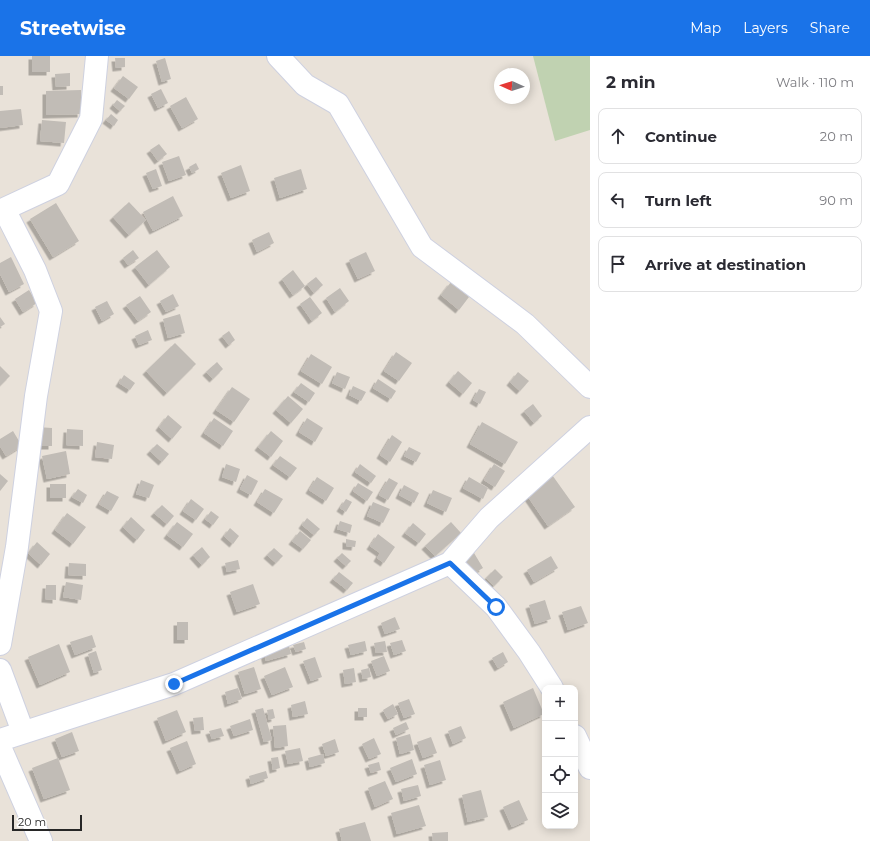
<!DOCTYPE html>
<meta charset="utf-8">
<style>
:root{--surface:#fff;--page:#f7f7f7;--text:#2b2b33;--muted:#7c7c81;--line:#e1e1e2;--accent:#1a73e8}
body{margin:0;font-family:Montserrat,sans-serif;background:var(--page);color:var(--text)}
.controls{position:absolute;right:12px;bottom:12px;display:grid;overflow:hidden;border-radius:8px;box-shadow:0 2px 10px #0003}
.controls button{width:36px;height:36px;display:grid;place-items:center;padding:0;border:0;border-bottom:1px solid var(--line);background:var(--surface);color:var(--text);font:20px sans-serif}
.compass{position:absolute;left:494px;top:12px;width:36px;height:36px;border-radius:50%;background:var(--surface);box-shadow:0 2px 10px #0003;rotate:273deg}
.scale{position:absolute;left:12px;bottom:10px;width:70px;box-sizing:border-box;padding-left:4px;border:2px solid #272727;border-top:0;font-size:11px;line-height:14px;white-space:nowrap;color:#272727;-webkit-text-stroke:3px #fff;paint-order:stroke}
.stop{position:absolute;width:12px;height:12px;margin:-9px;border:3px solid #1a73e8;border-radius:50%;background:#fff}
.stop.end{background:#1a73e8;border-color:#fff;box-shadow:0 1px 4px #0008}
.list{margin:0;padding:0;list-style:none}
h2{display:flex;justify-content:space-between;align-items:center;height:52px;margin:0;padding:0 16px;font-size:17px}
h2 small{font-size:13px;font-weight:400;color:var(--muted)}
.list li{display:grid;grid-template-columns:26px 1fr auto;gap:12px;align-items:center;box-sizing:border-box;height:56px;margin:0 8px 8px;padding:0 8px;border:1px solid var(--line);border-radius:8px}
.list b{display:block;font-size:15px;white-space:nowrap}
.list em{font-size:13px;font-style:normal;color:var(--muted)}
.icon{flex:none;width:22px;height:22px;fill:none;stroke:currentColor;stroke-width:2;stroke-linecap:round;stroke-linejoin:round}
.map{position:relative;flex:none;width:590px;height:785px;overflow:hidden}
header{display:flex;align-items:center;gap:24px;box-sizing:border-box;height:56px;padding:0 20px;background:var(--accent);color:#fff}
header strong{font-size:19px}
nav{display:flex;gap:22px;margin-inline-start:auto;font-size:14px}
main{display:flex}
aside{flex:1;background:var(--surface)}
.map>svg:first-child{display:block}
.cemetery{fill:#c0d2b1}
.building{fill:#c1bcb6;filter:url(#shadow)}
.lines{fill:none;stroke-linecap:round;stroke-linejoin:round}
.street-casing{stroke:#ced1e0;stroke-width:24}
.street{stroke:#fff;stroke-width:22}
.route{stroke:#1a73e8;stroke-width:5}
</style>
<header>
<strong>Streetwise</strong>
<nav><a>Map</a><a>Layers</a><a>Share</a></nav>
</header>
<main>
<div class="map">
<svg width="590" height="785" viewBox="0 0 590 785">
<defs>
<filter id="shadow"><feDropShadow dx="-3.5" dy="3.5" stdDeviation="0" flood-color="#0004"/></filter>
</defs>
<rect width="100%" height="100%" fill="#e9e2d9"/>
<!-- cemetery -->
<polygon class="cemetery" points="533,0 590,0 590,74 555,85"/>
<!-- building -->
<g class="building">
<rect x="32" y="0" width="18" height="16"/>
<polygon points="115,2 125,2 125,11 116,12"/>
<polygon points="165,2 171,23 162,26 156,5"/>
<polygon points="70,17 70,30 56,31 55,18"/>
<polygon points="123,20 138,31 129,43 114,32"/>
<rect x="0" y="30" width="3" height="9"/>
<polygon points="161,33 168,47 158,52 151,38"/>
<polygon points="81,34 81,58 46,59 46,35"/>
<polygon points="186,41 198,63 182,72 170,50"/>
<polygon points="117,44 125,50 120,55 113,49"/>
<polygon points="21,53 23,69 0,72 0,55"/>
<polygon points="111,58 118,64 114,70 106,64"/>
<polygon points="42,64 66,66 64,87 40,85"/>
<polygon points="159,88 167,98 158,105 150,94"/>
<polygon points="179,100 186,119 169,125 162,106"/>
<polygon points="196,107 199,113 192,117 189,111"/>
<polygon points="241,109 250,135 231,142 221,117"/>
<polygon points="156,113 162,130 153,133 146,117"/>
<polygon points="301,113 307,133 280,142 274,122"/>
<polygon points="173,140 183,160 153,175 143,156"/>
<polygon points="129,146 146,164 129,179 113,161"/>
<polygon points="56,147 79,185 53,201 30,163"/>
<polygon points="269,176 274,187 257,196 252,184"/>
<polygon points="133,194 139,202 128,209 123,202"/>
<polygon points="157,194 170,211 149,229 135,211"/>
<polygon points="366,196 375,215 358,223 349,204"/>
<polygon points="11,201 24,228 9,236 0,218 0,207"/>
<polygon points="293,214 305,230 293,239 282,223"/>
<polygon points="316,221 323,229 314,237 307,228"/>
<polygon points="451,226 469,241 459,254 441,239"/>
<polygon points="340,232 349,245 335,256 326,242"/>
<polygon points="29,234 37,247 23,256 15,243"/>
<polygon points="173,238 179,250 166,256 160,245"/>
<polygon points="140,240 151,256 138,265 126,249"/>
<polygon points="310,241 322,257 312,265 300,248"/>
<polygon points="107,245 114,258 102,265 95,251"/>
<polygon points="180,258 185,277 168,282 163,263"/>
<polygon points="0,261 5,268 0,271"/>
<polygon points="148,274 152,284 139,289 135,280"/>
<polygon points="229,275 235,284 229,289 222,280"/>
<polygon points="175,287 196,308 167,337 146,315"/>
<polygon points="396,296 412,307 399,325 384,315"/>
<polygon points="311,298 332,311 322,328 301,315"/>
<polygon points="217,306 223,313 213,323 206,316"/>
<polygon points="0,310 10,320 0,330"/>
<polygon points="458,315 472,327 463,338 449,326"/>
<polygon points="337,316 350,321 345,333 332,327"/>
<polygon points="518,316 529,325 520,335 510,326"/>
<polygon points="124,319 135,327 130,334 119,327"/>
<polygon points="378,323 396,335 391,343 373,332"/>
<polygon points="301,327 315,337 309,346 294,336"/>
<polygon points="353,330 366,336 361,345 349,339"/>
<polygon points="232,331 250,343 234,366 216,354"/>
<polygon points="479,333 486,336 480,348 473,344"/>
<polygon points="288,340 303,353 291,367 276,354"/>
<polygon points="533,348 542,360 534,367 524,355"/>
<polygon points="168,359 182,371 172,383 159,371"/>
<polygon points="214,362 233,375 223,390 204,377"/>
<polygon points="307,362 323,372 315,386 299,376"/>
<polygon points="482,366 518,386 505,408 470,388"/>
<polygon points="37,371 52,372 52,390 37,390"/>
<polygon points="67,373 83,374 83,390 66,389"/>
<polygon points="13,375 22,390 6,400 0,390 0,383"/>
<polygon points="271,375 283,385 271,401 258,391"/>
<polygon points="392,379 402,386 390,406 380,399"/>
<polygon points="97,386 114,389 112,403 95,401"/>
<polygon points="157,388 169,398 162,406 150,395"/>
<polygon points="409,391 421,397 416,406 404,400"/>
<polygon points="66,395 70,418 47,423 42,400"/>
<polygon points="280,400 297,412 290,421 273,409"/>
<polygon points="226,408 240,413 236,426 222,421"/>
<polygon points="360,408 376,420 371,427 355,416"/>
<polygon points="494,408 505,415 495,431 484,424"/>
<polygon points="550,416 575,451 548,470 524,435"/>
<polygon points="0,418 8,425 0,435"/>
<polygon points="247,419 258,425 251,439 240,433"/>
<polygon points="317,421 334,432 326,445 309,434"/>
<polygon points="469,421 488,432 483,443 463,432"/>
<polygon points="389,422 398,427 388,444 379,439"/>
<polygon points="141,424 154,429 149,442 136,438"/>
<polygon points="358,427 373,436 367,445 353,435"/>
<rect x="50" y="428" width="16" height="14"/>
<polygon points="404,429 419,437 414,447 399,439"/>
<polygon points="78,433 87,439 83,447 72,441"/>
<polygon points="265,433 283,443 274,457 257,446"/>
<polygon points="433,434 452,442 446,456 427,447"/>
<polygon points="107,435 119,441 111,455 99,448"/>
<polygon points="191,443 204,453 196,464 183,455"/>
<polygon points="346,443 352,446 346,456 340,452"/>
<polygon points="373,446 390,453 383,467 367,460"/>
<polygon points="162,449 174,460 167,468 154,457"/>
<polygon points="211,455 219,461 213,469 205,463"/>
<polygon points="67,457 86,471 73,488 55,474"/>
<polygon points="131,461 145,474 137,484 123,471"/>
<polygon points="307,462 320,473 314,479 302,469"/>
<polygon points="340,465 352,469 350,477 337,473"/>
<polygon points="177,466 193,478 183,491 167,479"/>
<polygon points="451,466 461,477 435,500 425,490"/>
<polygon points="413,467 426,478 419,487 405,477"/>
<polygon points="230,472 239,480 233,488 224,480"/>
<polygon points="300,475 311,484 303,493 292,485"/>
<polygon points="378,478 395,491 384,507 377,502 380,497 370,490"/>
<polygon points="346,483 356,485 355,491 346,490"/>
<polygon points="37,486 50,498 41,509 28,497"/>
<polygon points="202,491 210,501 202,509 193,499"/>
<polygon points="274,492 283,500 276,507 267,499"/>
<polygon points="342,497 351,505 346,510 337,502"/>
<polygon points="474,497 483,512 471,519 463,504"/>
<polygon points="551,500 558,512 534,526 527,514"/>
<polygon points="238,504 240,513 227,516 225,507"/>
<polygon points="69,507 86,508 86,520 68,519"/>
<polygon points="495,513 503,521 494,530 486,522"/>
<polygon points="339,516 353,527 347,534 333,523"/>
<polygon points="66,526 83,529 81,544 63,541"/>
<polygon points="253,528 260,548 237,556 230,536"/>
<polygon points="46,529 56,529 56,544 45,543"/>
<polygon points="545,544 551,563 535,568 529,549"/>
<polygon points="581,550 588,567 568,574 562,556"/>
<polygon points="395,561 400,573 385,578 381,567"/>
<rect x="177" y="566" width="11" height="18"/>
<polygon points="92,579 96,591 75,599 70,586"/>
<polygon points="402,584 406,595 394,599 390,587"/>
<polygon points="365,585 367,595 351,599 348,589"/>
<polygon points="385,585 387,596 376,597 374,587"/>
<polygon points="304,586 306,593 296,596 293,589"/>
<polygon points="59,588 70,616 40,629 28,601"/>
<polygon points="289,590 291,598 266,605 264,597"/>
<polygon points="96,595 102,614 94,617 88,598"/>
<polygon points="503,596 508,606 498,612 492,602"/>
<polygon points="384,600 390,615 377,620 371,605"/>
<polygon points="315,601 322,621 311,625 303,605"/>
<polygon points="254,611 261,633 245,638 238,616"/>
<polygon points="285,611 293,631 272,639 264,620"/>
<polygon points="354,612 356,626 345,628 343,614"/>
<polygon points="369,612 371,621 363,623 361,614"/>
<polygon points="238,632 242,643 228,648 225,636"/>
<polygon points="533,632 544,658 514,672 503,646"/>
<polygon points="409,643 415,658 404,662 398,647"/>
<polygon points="305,645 308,658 293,661 291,649"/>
<polygon points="393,648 398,658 388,663 383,654"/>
<polygon points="263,652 272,684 264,686 255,654"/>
<rect x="358" y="652" width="9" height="9"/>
<polygon points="273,653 275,662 269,664 267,654"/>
<polygon points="177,654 186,676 166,685 157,662"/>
<polygon points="203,661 204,674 195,675 193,662"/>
<polygon points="250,663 253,674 234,680 230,670"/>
<polygon points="406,666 409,673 396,679 393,672"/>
<polygon points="286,669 288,690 275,692 273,670"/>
<polygon points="461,670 466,682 453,688 448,675"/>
<polygon points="221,672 224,680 212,683 209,675"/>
<polygon points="72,676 79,695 62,701 55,683"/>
<polygon points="410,678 414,694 400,698 396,682"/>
<polygon points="431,681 437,697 423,702 417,686"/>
<polygon points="374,682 381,698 369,703 362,688"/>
<polygon points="335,683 339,696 326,700 322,688"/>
<polygon points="187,685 196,708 180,715 170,692"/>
<polygon points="300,692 303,705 288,708 285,695"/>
<polygon points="323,698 325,707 310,711 308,702"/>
<polygon points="278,701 280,712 273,714 271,702"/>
<polygon points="58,702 70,734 44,743 32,712"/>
<polygon points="412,703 417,718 396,726 390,712"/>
<polygon points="440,704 446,724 430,729 424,709"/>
<polygon points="379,706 381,714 371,717 368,709"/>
<polygon points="266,715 268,722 251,728 249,720"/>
<polygon points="385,725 393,743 375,751 368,732"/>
<polygon points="418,729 421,740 404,745 401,733"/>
<polygon points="481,734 488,761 468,766 462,739"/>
<polygon points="519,744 528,764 512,771 503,751"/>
<polygon points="419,749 426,770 397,778 391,757"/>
<polygon points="365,766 371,785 342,785 339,773"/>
<polygon points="448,776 448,785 433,785 432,777"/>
</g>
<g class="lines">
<!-- street casing -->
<g class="street-casing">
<g id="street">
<polyline points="278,0 305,29 338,48 422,191 525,268 590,331"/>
<polyline points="450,507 496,551 529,596 552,632"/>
<polyline points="0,588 17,491 36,340 51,255 35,214 4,153 58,128 91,63 97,0"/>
<polyline points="0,614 23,676"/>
<polyline points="575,680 590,712"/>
<polyline points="0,684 174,628 450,507 489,462 590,371"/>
<polyline points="0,691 41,785"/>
</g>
</g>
<!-- street -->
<use href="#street" class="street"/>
</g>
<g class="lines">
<!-- route -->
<polyline class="route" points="174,628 450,507 496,551"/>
</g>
</svg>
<div class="controls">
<button>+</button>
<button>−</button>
<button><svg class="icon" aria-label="locate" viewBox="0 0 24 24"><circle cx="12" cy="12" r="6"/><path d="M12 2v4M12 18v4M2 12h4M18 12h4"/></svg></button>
<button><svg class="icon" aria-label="layers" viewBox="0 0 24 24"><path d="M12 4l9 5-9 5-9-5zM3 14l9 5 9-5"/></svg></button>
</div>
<svg class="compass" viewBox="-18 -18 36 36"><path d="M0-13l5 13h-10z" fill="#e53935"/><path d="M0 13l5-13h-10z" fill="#7c7c81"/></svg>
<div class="scale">20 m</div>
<div class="stop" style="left:496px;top:551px"></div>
<div class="stop end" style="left:174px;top:628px"></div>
</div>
<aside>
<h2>2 min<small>Walk · 110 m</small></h2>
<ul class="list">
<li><svg class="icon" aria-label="ahead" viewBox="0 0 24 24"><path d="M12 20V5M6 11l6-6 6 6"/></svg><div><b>Continue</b></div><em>20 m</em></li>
<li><svg class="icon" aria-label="left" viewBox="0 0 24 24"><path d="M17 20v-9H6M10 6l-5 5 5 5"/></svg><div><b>Turn left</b></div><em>90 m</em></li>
<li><svg class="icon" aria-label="arrive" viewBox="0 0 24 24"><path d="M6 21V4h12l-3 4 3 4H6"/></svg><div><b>Arrive at destination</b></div></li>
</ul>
</aside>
</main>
